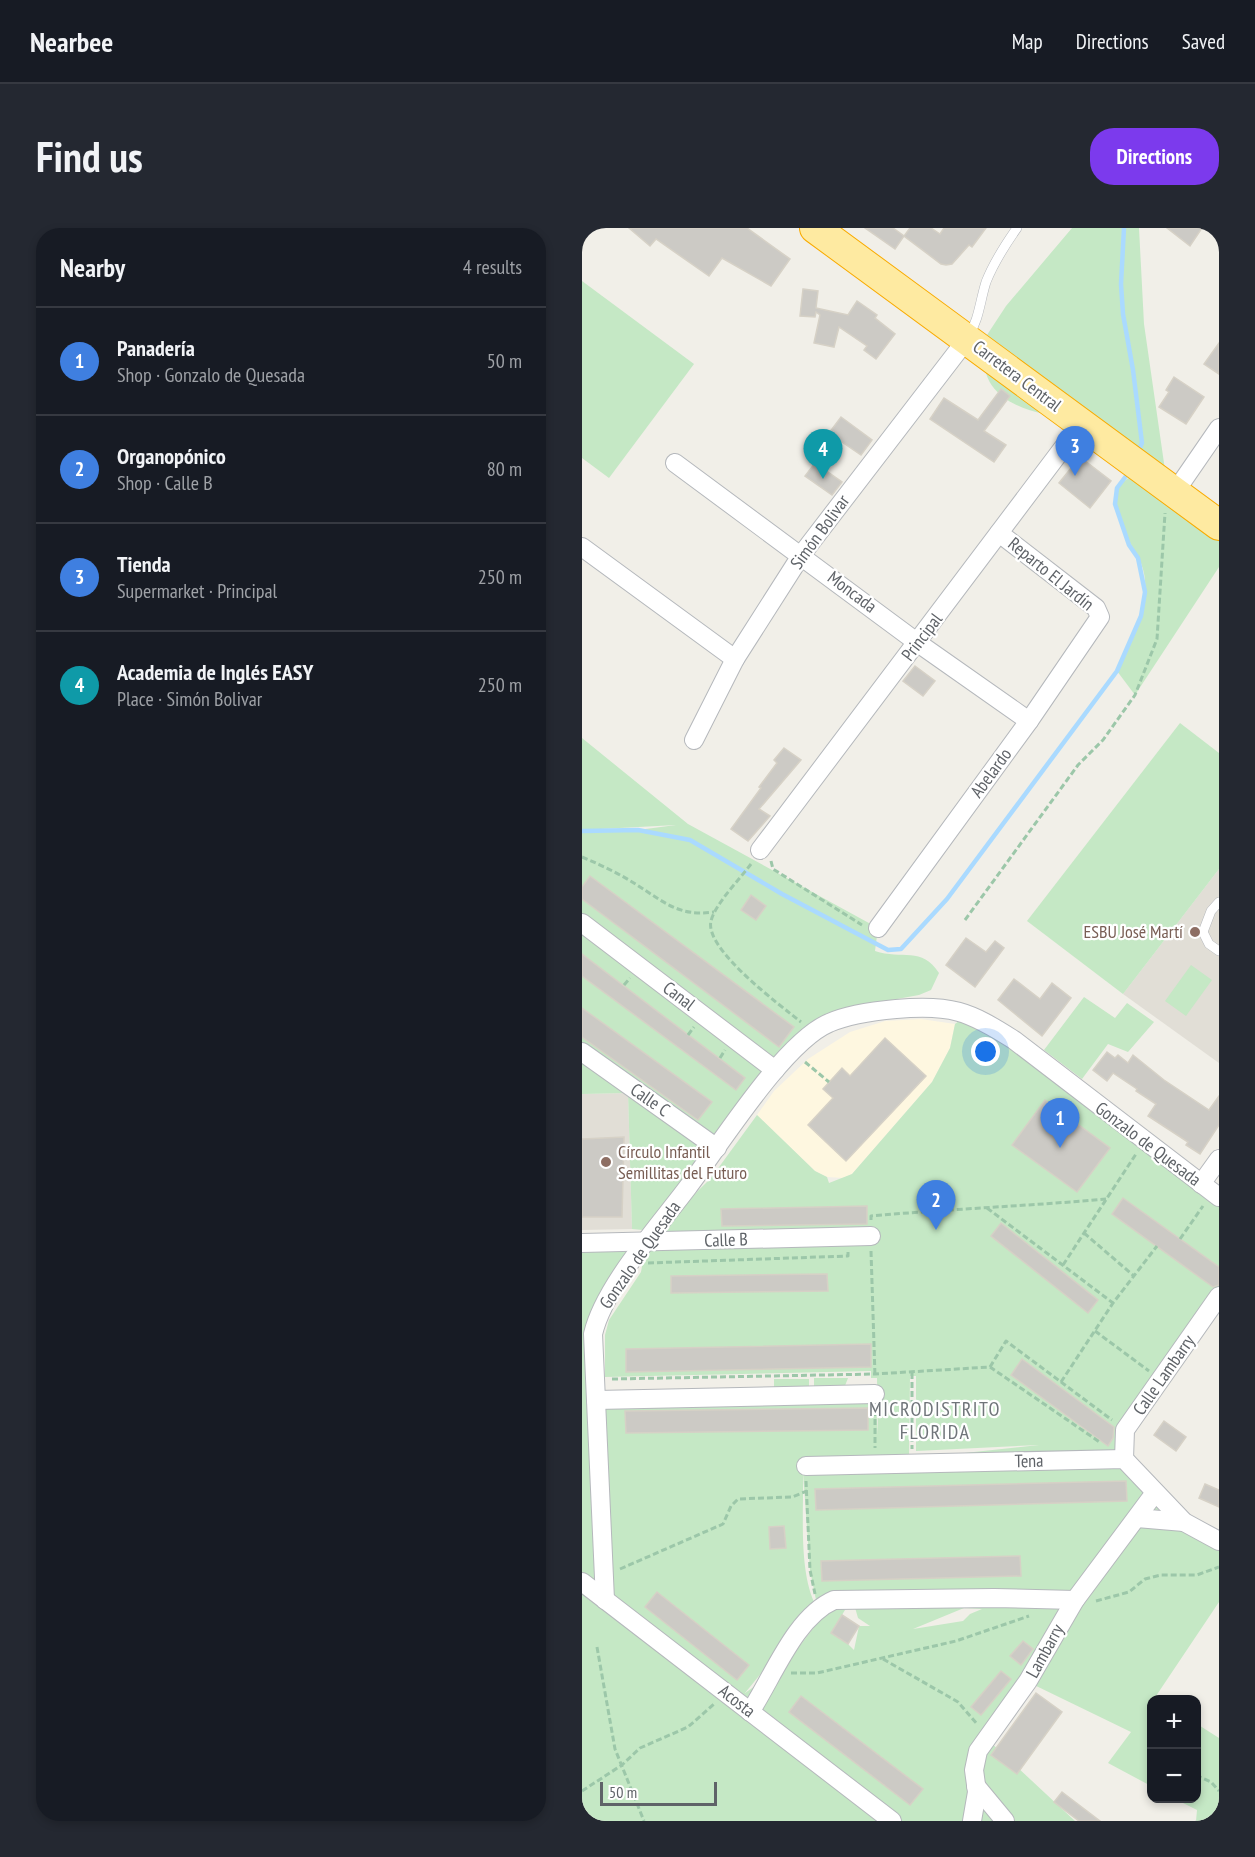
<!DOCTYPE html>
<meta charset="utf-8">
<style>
:root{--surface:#171b24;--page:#242831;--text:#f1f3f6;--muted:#9ea1a6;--line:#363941;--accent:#7c3aed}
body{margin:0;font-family:"PT Sans Narrow",sans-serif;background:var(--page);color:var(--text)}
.controls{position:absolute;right:18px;bottom:18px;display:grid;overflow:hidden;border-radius:12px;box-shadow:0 3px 9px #0003}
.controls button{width:54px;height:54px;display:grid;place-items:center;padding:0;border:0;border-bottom:2px solid var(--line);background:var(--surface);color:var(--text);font:30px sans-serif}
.scale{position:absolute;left:18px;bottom:15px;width:117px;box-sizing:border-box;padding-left:6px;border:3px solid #5f6368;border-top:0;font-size:16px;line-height:21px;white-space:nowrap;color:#5f6368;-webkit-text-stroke:4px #fff;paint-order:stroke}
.you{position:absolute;left:404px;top:824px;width:21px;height:21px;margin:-15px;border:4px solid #fff;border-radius:50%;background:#1a73e8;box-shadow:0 0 0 9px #1a73e833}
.badge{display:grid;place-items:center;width:39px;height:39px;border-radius:50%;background:var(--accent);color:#fff;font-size:20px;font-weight:700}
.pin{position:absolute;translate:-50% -50px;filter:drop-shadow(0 2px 3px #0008)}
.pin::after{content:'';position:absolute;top:32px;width:21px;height:18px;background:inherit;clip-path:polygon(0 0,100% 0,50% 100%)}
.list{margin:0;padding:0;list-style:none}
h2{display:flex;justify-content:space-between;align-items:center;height:78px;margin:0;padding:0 24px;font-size:26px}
h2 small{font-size:20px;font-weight:400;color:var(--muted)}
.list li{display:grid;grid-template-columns:39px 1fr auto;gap:18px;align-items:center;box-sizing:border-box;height:108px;padding:0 24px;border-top:2px solid var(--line)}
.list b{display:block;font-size:22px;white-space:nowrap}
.list p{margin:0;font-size:20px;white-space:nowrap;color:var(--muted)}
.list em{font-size:20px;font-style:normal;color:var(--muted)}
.map{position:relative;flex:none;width:637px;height:1593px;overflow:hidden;border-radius:24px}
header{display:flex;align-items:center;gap:36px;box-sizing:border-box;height:84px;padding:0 30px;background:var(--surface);border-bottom:2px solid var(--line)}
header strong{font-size:28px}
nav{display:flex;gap:33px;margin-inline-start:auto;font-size:21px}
.intro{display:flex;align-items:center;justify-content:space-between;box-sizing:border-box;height:144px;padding:0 36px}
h1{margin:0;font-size:42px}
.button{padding:15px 27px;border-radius:24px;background:var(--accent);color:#fff;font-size:21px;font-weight:700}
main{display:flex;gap:36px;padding:0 36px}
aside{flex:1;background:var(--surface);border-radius:24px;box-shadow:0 3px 9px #0003}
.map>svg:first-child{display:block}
.commercial{fill:#fef7e0}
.education{fill:#e1ded6}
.green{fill:#c5e8c5;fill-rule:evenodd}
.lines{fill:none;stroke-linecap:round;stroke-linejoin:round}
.stream{stroke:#aadaff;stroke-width:4.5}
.building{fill:#cccac5;stroke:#d6d1c6;stroke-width:1.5}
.service-casing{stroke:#b5b8bc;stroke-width:10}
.minor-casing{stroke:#b5b8bc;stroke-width:20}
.trunk-casing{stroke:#f9ab00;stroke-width:32}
.path{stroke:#9cc7a9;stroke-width:3;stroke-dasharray:6 3;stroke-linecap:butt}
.service{stroke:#fff;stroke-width:9}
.minor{stroke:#fff;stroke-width:18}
.trunk{stroke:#feeaa1;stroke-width:30}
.education-dot{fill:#8d6e63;stroke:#fff;stroke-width:2}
.labels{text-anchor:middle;stroke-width:4.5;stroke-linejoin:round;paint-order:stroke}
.street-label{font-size:18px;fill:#5f6368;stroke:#fff}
.education-label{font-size:18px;fill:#785e54;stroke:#fff;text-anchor:end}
.neighbourhood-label{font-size:20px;letter-spacing:1.5px;fill:#70757a;stroke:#fff}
</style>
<header>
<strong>Nearbee</strong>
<nav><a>Map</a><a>Directions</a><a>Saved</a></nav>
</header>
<div class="intro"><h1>Find us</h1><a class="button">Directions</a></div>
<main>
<aside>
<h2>Nearby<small>4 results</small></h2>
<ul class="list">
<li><span class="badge" style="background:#3f7fe0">1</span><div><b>Panadería</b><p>Shop · Gonzalo de Quesada</p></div><em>50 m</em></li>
<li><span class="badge" style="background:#3f7fe0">2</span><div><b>Organopónico</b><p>Shop · Calle B</p></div><em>80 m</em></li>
<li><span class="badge" style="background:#3f7fe0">3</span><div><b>Tienda</b><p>Supermarket · Principal</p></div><em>250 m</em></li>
<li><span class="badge" style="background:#0f9aa8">4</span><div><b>Academia de Inglés EASY</b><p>Place · Simón Bolivar</p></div><em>250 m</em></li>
</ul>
</aside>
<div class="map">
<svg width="637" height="1593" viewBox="0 0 637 1593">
<rect width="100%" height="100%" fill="#f1efe8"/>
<!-- commercial -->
<polygon class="commercial" points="339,791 373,796 368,820 350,854 270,946 261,950 245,949 233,943 175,887 192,863 226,831 268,804 303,793"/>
<!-- education -->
<g class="education">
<polygon points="637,641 637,835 541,766"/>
<polygon points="46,865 50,1001 0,1002 0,866"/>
</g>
<!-- green -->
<g class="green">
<path d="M490 0H557L562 96 583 242 637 296V339L553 467 535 443C550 410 576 365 556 329 543 306 532 286 535 260 549 245 562 242 582 241L405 107 424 78Z"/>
<polygon points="0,53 112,136 27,250 0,230"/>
<path d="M403 141 462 186C437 181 408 168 403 141Z"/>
<polygon points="598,495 637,525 637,641 541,766 445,693"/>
<path d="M0 510 106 596 296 700 293 723C320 732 340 718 357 745L349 762 337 767 271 779 237 789 247 795 61 1002 50 1001 46 865 0 866V603L56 602 94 597 0 602Z"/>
<polygon points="609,737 630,752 604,788 583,773"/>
<polygon points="502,769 533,790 545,775 572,794 546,824 526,816 500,851 462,822"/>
<path d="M385 787 637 969V1069L543 1202 542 1231 637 1314V1374L574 1468 578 1471 570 1472 569 1558 526 1535 549 1504 446 1454 405 1511 493 1593H0V1015L64 1014 129 950 175 887 233 943 245 949 247 955 270 946 350 854 368 820 373 796ZM64 1016 59 1044 27 1092 23 1107V1149L289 1143V1150H295L296 1207 293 1166 14 1172 4 1150V1105ZM328 1148H334V1223L457 1217 327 1231ZM221 1244 228 1342 236 1382 243 1385 202 1438 163 1465 234 1378C216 1343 222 1284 221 1244ZM272 1376 276 1390 288 1398H277L272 1422 266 1416 249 1405 263 1382 259 1379ZM382 1380 400 1381 388 1386 381 1393 331 1401Z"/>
<polygon points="232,1150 266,1150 261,1163 232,1163"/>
<rect x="192" y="1151" width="35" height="12"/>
<polygon points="615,1496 637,1510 637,1593 614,1593 615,1582 593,1571 614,1570"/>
</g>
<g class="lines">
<!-- stream -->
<g class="stream">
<polyline points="542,0 539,56 541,86 551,142 560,215 555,226"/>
<polyline points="0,603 56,602 108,612 200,666 306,722 319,721 365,671 535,443 559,388 563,364 556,330 547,317 533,276 535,260 547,244"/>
</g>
</g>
<!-- building -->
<g class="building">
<polygon points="47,0 165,0 208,31 189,58 140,30 127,48 74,11 68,18"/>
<polygon points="283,0 311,0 322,8 313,21"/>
<polygon points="328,0 349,0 358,6 362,0 404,0 390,19 387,17 370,36 364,37 359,36 322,8"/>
<polygon points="585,0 620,0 608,18"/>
<polygon points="221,61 236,63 234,80 266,87 275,73 295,87 293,90 313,106 294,131 282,122 285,118 257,99 252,119 232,115 238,87 234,84 233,89 218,88"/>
<polygon points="637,115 637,146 622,136"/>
<polygon points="592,149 622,169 604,196 577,179 587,164 584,162"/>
<polygon points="419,161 428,168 402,203 424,217 412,234 348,191 362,170 396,192"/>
<polygon points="259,189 290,212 279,227 247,205"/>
<polygon points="498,229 529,253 508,280 477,255"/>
<polygon points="233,235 260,254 250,267 223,248"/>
<polygon points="333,438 353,453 341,468 321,453"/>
<polygon points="202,520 219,532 177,581 188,588 166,613 149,601 179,560 177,559 195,535 192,532"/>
<polygon points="8,648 212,799 197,819 0,671 0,659"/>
<polygon points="169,667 184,678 174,692 159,682"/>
<polygon points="384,710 404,724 413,713 422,720 393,759 364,737"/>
<polygon points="0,726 163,850 154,862 0,748"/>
<polygon points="432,751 458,771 470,755 489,770 460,808 416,772"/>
<polygon points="0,780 130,874 116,892 0,809"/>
<polygon points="303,810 344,848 264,933 226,897 251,870 241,861 260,840 268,848"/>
<polygon points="525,824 533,830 536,827 546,835 551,827 582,852 627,882 637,868 637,897 618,926 604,917 606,914 566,888 574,876 554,863 555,861 531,845 525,853 511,842"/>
<polygon points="463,872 528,920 495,964 430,917"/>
<polygon points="42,909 40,989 0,989 0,911"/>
<polygon points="541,970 637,1039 637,1057 631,1059 530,986"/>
<polygon points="285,978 285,996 140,998 139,981"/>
<polygon points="419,995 516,1072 506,1085 409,1008"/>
<polygon points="245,1046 246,1063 89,1065 89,1048"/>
<polygon points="289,1116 289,1139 44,1144 44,1121"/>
<polygon points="440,1131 532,1199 531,1210 526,1218 429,1147"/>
<polygon points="286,1180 286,1202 44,1205 43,1183"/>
<polygon points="582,1193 604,1209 594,1223 572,1207"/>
<polygon points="544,1253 545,1273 234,1282 233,1261"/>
<polygon points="623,1256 637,1262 637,1279 617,1270"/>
<polygon points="202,1298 204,1320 188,1321 187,1299"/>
<polygon points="438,1328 439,1348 240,1353 239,1333"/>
<polygon points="75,1364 167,1437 155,1452 63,1379"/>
<polygon points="260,1387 277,1398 266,1416 249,1405"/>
<polygon points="441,1413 451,1421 439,1437 428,1428"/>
<polygon points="419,1443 429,1451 399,1487 389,1479"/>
<polygon points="454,1465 480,1484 435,1546 409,1527"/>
<polygon points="219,1468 341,1561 328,1577 207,1484"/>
<polygon points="480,1564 518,1593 497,1593 472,1574"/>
</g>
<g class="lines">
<!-- service casing -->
<g class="service-casing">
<g id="service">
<path d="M386 109C397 92 398 73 404 54 412 34 423 17 435 0"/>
<polyline points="637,674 629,683 621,704 627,716 637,723"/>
</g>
</g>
<!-- minor casing -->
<g class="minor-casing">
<g id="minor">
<polyline points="93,235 336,415 447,493"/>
<polyline points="593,264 637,200"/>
<polyline points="0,319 153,431"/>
<polyline points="112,512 153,431 220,326 385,111"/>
<polyline points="178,622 499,196"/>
<polyline points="0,695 193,842"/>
<polyline points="296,700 447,493 518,389 514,380 417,305"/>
<polyline points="0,824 135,920"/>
<polyline points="619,956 637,931"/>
<polyline points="0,1015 289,1008"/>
<polyline points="14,1172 293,1166"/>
<polyline points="542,1231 543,1202 637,1068"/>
<polyline points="224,1238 542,1231 602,1294 637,1313"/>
<polyline points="555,1290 602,1294"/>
<polyline points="0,1354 310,1593"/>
<path d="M23 1372 11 1106C22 1059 76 999 106 959 138 917 202 814 247 795 267 786 292 783 314 781 368 776 387 783 432 812L637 969"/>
<path d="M168 1484C191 1449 213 1389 252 1372L412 1370 493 1372"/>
<polyline points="394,1558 423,1593"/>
<polyline points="390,1593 395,1564 392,1542 396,1523 446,1453 493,1372 572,1266"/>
</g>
</g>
<!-- trunk casing -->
<g class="trunk-casing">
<polyline id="trunk" points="233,0 637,297"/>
</g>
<!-- path -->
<g class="path">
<path d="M0 629C19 637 38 646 55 657 82 674 97 689 132 684"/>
<polyline points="189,633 191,641 280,697"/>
<path d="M169 636C158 651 133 676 129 693 122 721 198 777 219 794"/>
<polyline points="383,692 496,537 521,512 553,467 575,411 583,285"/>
<polyline points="42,757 48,750"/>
<polyline points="106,807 112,799"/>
<polyline points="138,830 143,822"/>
<polyline points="223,834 247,854"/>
<polyline points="405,980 531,1075"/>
<path d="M289 992V988C367 981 446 978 524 971"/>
<polyline points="502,1005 552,1048"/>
<polyline points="598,1011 621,978"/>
<polyline points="289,1023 293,1148"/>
<polyline points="66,1035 266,1028 266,1024"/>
<polyline points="481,1037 554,926"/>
<polyline points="513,1103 567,1143"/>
<polyline points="408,1139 424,1113 530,1192"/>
<polyline points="330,1145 330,1221"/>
<polyline points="30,1151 293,1146 408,1139 519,1215"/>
<polyline points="479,1154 531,1075 575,1018"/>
<polyline points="293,1182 293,1220"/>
<polyline points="224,1253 228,1342 233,1366"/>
<polyline points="38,1341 141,1296 149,1278 156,1271 210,1269 225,1263"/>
<polyline points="514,1373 547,1364 563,1351 579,1347 615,1347 637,1339"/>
<polyline points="15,1419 33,1521 62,1593"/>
<polyline points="301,1431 376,1474 395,1496"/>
<polyline points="209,1445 235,1445 374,1413 447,1388"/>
<polyline points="614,1547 629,1554 637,1563"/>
<polyline points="0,1563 40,1537 58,1520 106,1499 132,1476"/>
</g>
<!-- service -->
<use href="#service" class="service"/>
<!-- minor -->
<use href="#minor" class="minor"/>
<!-- trunk -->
<use href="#trunk" class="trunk"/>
</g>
<!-- markers -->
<g class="education-dot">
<circle cx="613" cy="704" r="6"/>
<circle cx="24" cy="934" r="6"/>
</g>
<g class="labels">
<!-- street labels -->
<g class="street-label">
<text transform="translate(435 148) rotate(37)" y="6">Carretera Central</text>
<text transform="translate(238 304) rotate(-54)" y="6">Simón Bolivar</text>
<text transform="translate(469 346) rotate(39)" y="6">Reparto El Jardín</text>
<text transform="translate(270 364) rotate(37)" y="6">Moncada</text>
<text transform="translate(340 409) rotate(-53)" y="6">Principal</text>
<text transform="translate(409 545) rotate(-54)" y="6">Abelardo</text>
<text transform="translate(97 768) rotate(37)" y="6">Canal</text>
<text transform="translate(68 872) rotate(35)" y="6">Calle C</text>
<text transform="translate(566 916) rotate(37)" y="6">Gonzalo de Quesada</text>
<text transform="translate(144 1012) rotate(-2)" y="6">Calle B</text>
<text transform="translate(58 1027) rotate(-55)" y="6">Gonzalo de Quesada</text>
<text transform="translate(582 1147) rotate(-55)" y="6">Calle Lambarry</text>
<text transform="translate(447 1233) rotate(-1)" y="6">Tena</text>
<text transform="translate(463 1423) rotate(-61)" y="6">Lambarry</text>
<text transform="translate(155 1473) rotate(38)" y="6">Acosta</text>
</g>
<!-- education labels -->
<g class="education-label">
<text x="601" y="710">ESBU José Martí</text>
<text x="36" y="930" text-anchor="start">Círculo Infantil<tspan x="36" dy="21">Semillitas del Futuro</tspan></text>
</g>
<!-- neighbourhood labels -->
<g class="neighbourhood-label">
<text x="353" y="1188">MICRODISTRITO<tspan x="353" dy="23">FLORIDA</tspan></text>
</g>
</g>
</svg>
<div class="controls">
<button>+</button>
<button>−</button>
</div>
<div class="scale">50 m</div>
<div class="you"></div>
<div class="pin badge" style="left:478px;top:920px;background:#3f7fe0">1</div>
<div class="pin badge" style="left:354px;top:1002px;background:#3f7fe0">2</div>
<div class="pin badge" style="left:493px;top:248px;background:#3f7fe0">3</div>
<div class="pin badge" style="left:241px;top:251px;background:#0f9aa8">4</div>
</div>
</main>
